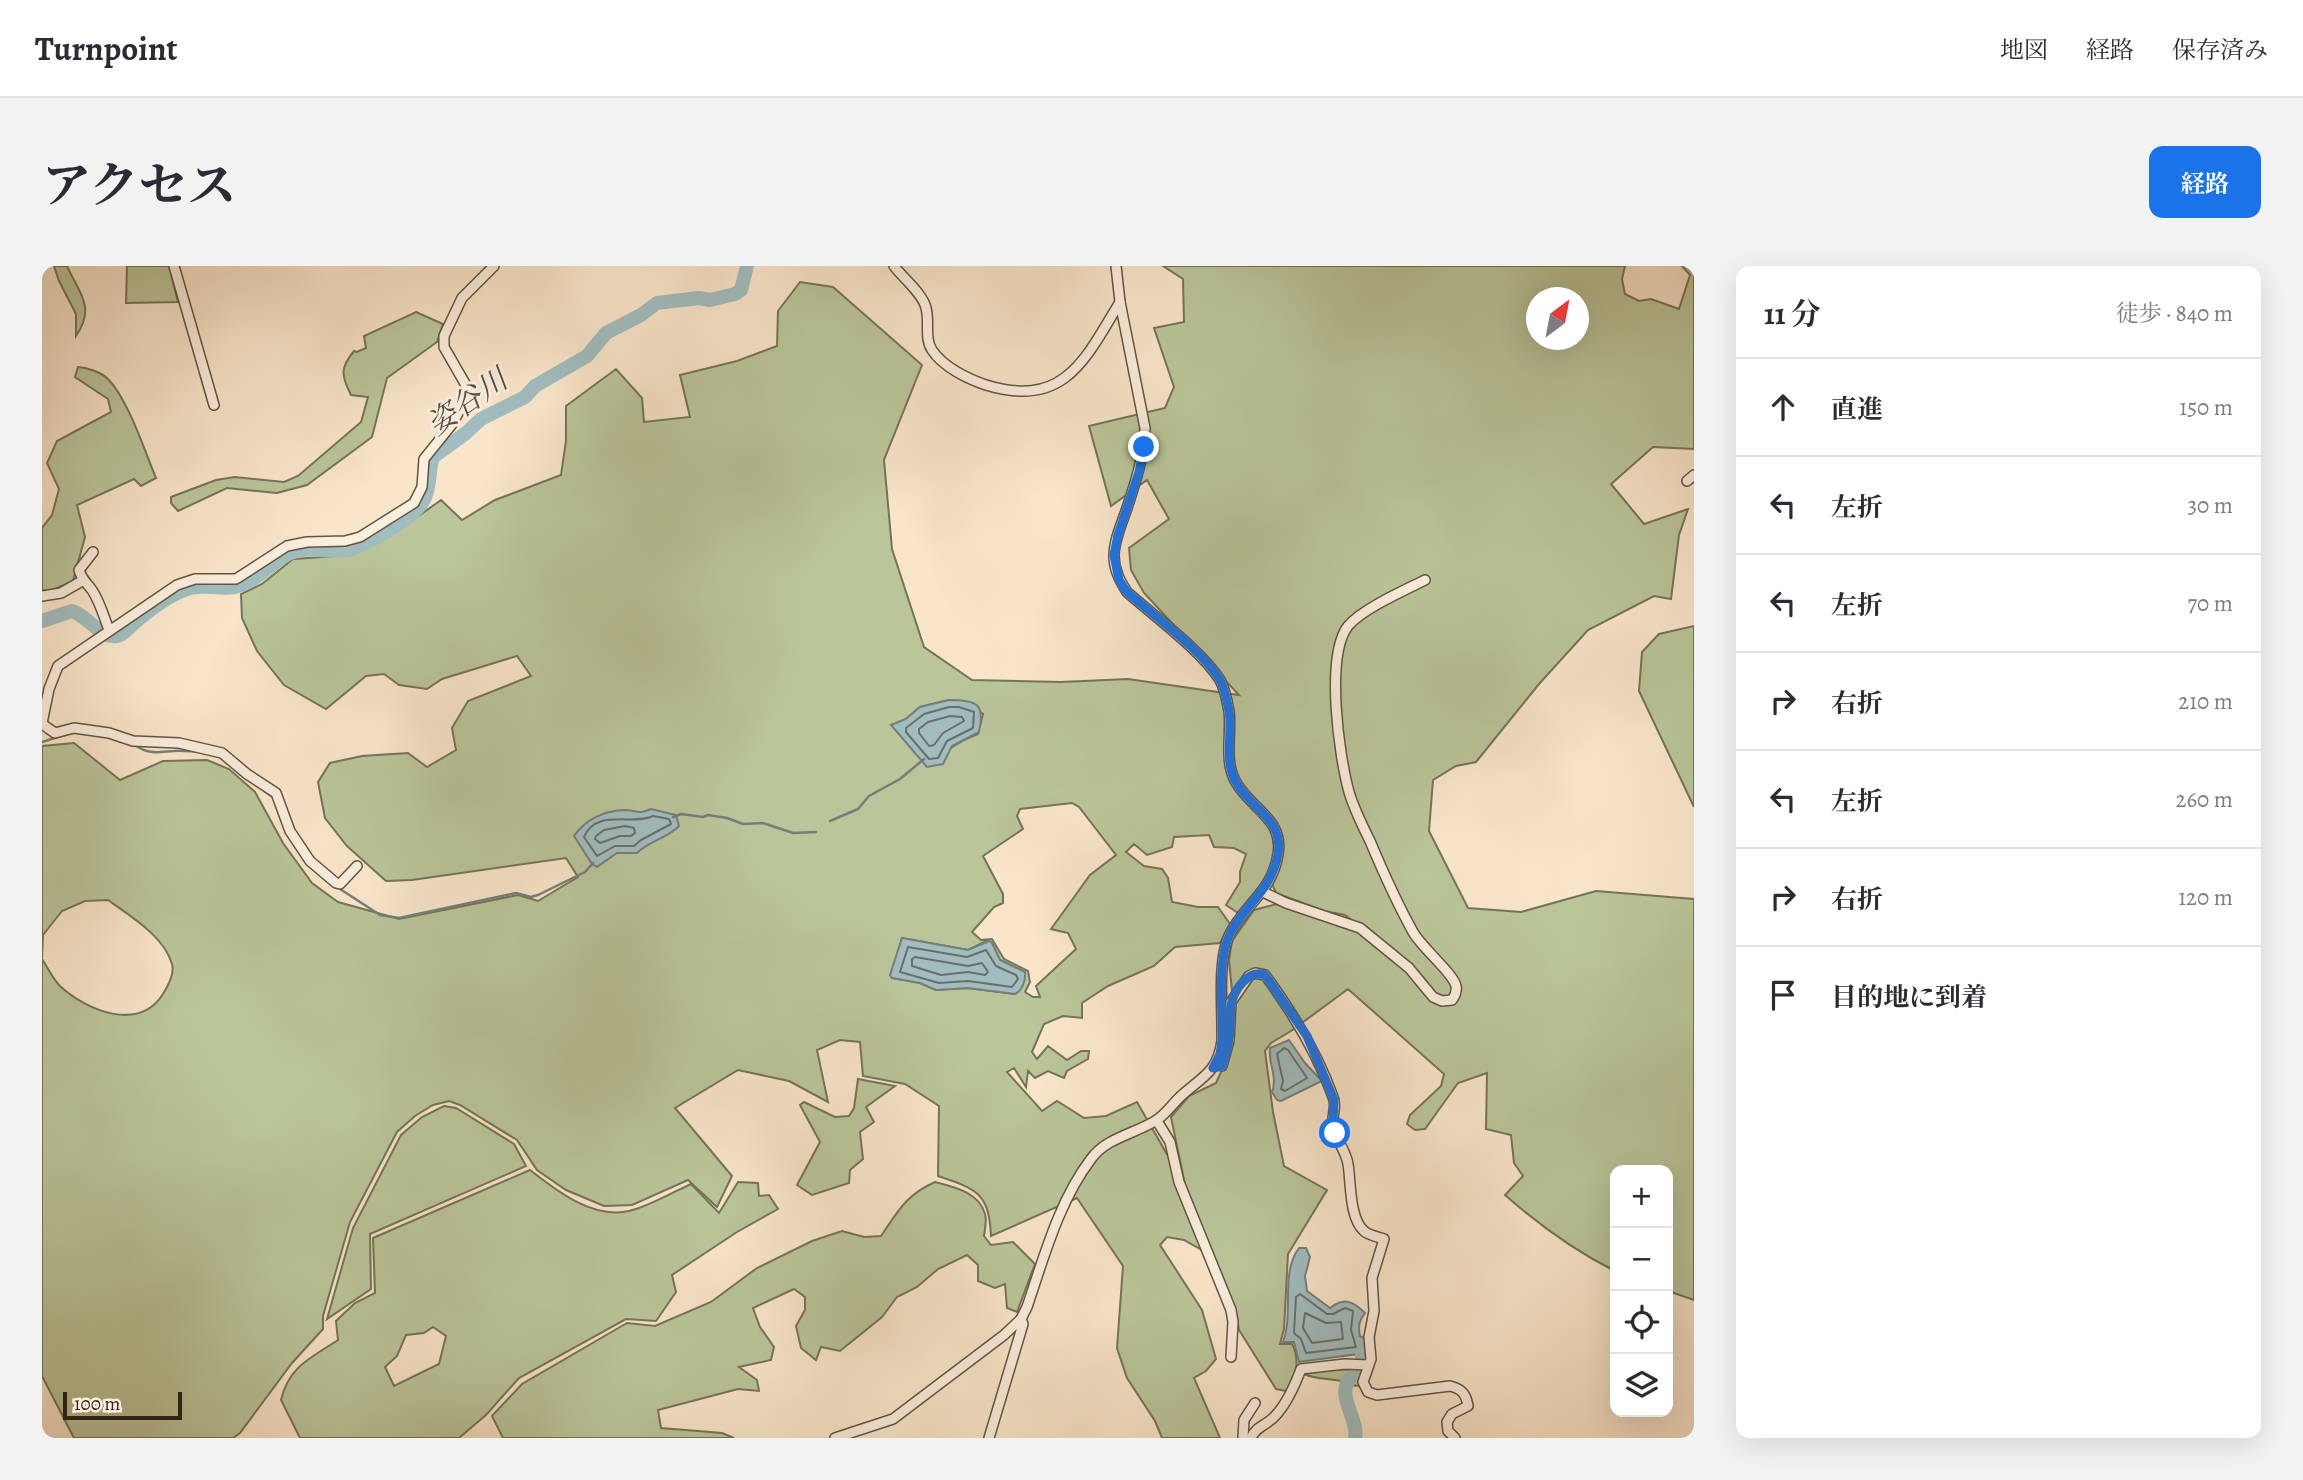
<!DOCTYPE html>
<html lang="ja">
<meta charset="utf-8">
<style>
:root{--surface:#fff;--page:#f2f2f3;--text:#2b2b33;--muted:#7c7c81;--line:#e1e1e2;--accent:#1a73e8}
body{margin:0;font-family:Alegreya,"Noto Serif JP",serif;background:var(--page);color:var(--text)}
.controls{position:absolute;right:21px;bottom:21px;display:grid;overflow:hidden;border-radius:14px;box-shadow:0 7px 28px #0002}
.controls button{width:63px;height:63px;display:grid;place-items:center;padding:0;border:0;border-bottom:2px solid var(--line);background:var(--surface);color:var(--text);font:35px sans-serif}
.compass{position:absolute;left:1484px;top:21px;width:63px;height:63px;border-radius:50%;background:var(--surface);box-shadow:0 7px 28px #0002;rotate:32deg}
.scale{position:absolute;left:21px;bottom:18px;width:119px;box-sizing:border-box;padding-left:7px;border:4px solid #312315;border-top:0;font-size:19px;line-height:24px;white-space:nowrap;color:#312315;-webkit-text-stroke:5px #fbeedd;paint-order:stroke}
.stop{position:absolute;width:21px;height:21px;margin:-16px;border:5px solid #1a73e8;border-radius:50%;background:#fff}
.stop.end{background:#1a73e8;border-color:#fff;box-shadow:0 2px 7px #0008}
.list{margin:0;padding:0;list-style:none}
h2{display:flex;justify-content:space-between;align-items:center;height:91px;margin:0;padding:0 28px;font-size:30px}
h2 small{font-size:23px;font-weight:400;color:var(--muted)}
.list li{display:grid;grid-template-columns:46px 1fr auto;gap:21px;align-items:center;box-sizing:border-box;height:98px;padding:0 28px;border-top:2px solid var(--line)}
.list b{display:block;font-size:26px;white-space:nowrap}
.list em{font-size:23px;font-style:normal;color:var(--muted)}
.icon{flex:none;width:38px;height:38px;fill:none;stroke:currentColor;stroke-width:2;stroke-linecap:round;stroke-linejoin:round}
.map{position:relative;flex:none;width:1652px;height:1172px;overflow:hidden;border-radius:14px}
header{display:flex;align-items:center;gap:42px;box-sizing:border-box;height:98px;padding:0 35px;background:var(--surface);border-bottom:2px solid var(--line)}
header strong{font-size:33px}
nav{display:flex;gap:38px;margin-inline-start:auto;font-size:24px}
.intro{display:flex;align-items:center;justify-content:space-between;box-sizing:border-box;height:168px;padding:0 42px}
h1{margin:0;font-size:49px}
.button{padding:18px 32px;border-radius:14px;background:var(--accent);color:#fff;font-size:24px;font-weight:700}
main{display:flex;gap:42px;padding:0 42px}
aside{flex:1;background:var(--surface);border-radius:14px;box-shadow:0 7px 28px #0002}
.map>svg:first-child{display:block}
.green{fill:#bac59a;stroke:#767458;stroke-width:2;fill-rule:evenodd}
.water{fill:#a1bdbf;stroke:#747f7b;stroke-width:2}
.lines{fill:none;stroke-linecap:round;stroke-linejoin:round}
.shore{stroke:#69706a;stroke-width:2}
.stream{stroke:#747f7b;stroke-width:2.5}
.river{stroke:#a1bdbf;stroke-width:14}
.street-casing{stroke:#635442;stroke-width:12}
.street{stroke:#fbeedd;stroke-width:9}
.route{stroke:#1a73e8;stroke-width:9}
.labels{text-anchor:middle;stroke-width:6;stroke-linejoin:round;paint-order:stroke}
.water-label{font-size:30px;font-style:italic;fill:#535148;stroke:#fbeedd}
</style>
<header>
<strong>Turnpoint</strong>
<nav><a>地図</a><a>経路</a><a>保存済み</a></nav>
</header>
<div class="intro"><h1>アクセス</h1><a class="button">経路</a></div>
<main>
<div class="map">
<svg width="1652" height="1172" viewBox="0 0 1652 1172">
<rect width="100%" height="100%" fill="#f9e5ca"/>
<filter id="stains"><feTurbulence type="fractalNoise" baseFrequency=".00286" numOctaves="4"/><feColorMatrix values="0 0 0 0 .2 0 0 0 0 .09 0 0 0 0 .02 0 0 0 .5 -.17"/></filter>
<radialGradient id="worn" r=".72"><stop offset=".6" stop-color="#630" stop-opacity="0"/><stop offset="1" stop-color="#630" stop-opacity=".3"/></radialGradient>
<!-- green -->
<g class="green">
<path d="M12 0H25C37 27 54 41 34 70V48L17 15Z"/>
<polygon points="85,0 127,0 136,36 84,37"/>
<path d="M1121 0H1583L1580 13 1583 28 1597 35 1609 33 1637 43 1648 9 1640 0H1652V183L1611 181 1569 218 1602 258 1646 243 1637 269 1629 333 1612 330 1546 364 1497 418 1434 496 1414 500 1391 514 1387 565 1426 642 1479 646 1554 625 1652 633V1034L1626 1025V904H1573V1005C1533 985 1496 958 1463 929L1481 910 1472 897 1469 869 1444 863 1445 807 1416 817 1383 863 1373 864 1365 858 1368 849 1399 820 1402 808 1306 723 1249 765 1229 777 1223 785 1231 846 1242 900 1285 924 1246 988 1242 1063 1238 1078H1250C1258 1093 1255 1112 1244 1125L1234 1123 1197 1064 1194 1048 1172 991 1142 974 1125 971 1118 979 1160 1044 1174 1093 1164 1105 1152 1112 1178 1172H1120L1113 1155 1085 1112 1075 1082 1081 1000 1035 932 949 970C947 927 935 923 896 910L897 840 863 818 821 810 818 776 798 774 775 784 786 836 747 815 696 804 633 842 690 910 675 941 646 914 590 939 562 940 524 924 495 904 475 874 418 839 407 835 391 839 373 850 355 866 308 956 281 1050V1063L250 1097 198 1167 191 1172H32L0 1110V693C6 702 11 713 18 720 45 745 97 766 121 728 126 720 133 708 130 698 122 670 88 650 66 634L43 635 20 645 1 669 0 692V480L32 477 78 514 121 495 165 494 187 503 213 526 241 577 270 617 296 636 357 653 476 629 496 635 536 611 524 592 370 614 344 615 305 580 283 552 276 516 288 497 320 490 366 487 385 501 414 484 410 462 426 435 489 410 475 390 400 413 385 423 357 419 342 408 324 410 284 443 242 419 215 385 200 352 199 328 220 318 251 293 309 289 354 266 399 234 420 254 453 234 519 209 524 175V140L574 103 600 132 602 156 648 151 638 109 695 95 735 80 736 45 758 16 791 21 880 99 842 194 850 283 882 381 930 414 1019 416 1086 413 1197 429 1102 327 1089 304 1087 282 1127 253 1105 214 1069 240 1047 160 1123 142 1132 121 1112 62 1142 56 1141 13ZM1494 32H1536V74H1494ZM907 434 926 436 941 448 936 468 924 473 907 483 850 459 864 453 878 441ZM1030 537 1037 541 1074 589 1048 609 1009 663 1026 667 1034 683 994 720 998 731H991L983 726 988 716 986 705 962 693 950 673 939 674 930 666 952 641 961 637V628L941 590 981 563 975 550 978 543ZM1167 569 1172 581 1192 582 1204 588 1198 606V616L1184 639 1196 647 1236 599 1230 618 1234 627 1282 645 1303 649 1322 664 1318 667 1235 638 1212 644 1190 675 1187 694 1193 756 1185 793 1174 817 1147 830 1129 851 1143 919 1134 915 1126 890 1095 836 1064 850 1042 852 1015 835 1000 845 965 806 972 802 984 821 986 805 993 812 1006 805 1022 812 1025 805 1046 793 1047 785H1039L1025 794 1006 780 995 793 990 786 1002 758 1021 750 1040 752V737L1066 720 1112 700 1133 681 1178 677 1188 658 1176 641H1156L1130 636 1126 612 1120 603 1102 600 1084 586 1092 578 1105 589 1130 581 1132 571ZM860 672 926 684 944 675 950 677 958 694 979 704 972 728 926 722 894 724 878 717 850 712Z"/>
<path d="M374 46 401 58 395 76 345 112 330 171 265 219 235 227 185 222 136 245 129 237V231L174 214 193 211 242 216 256 210 319 156 326 131 309 129C299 109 298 102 312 85L315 86 324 82 322 70Z"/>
<path d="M36 101C46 102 59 106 66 113 86 133 103 186 114 212L99 220 92 213 35 239 43 271 31 315 8 325 0 324V262L10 249 17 223 5 197 15 175 69 146 66 133 33 111Z"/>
<polygon points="1652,360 1652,541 1597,425 1600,386 1617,368"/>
<polygon points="816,813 853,820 824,841 832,856 818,866 821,893 808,904 807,917 770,929 755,919 778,876 758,839 762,836 793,851 807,850 812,842"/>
<polygon points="402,840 414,842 472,878 484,900 328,968 329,1023 285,1053 311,962 359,869 380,851"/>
<path d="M488 904C515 925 550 953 587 945 606 941 631 926 649 918L677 947 696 916 716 917 717 930 727 929 736 943 695 966 630 1009 634 1026 614 1055 584 1053 477 1112 444 1149 417 1172H258L239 1134C247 1100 269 1092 296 1074L294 1055 313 1037 333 1027 331 972ZM391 1061 404 1070 397 1098 352 1120 343 1101 355 1090 364 1069 382 1067Z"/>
<path d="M893 916C912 921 937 926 943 948 945 954 943 963 942 970L949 979 971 976 993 998 975 1046 965 1042 963 1018 953 1022 936 1015V999L925 989 896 1003 875 1021 855 1031 840 1051 798 1085 779 1081 774 1094 759 1082 754 1060 763 1044V1031L752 1023 711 1042 718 1061 732 1081 729 1094 697 1101 715 1114 717 1125 696 1123 616 1144 619 1162 680 1167 692 1172H461L450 1150 480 1118 585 1057 613 1060 669 1036 715 1002 770 975 800 965 822 971 839 970C856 945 864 929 893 916Z"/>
<path d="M1283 1103 1322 1104 1318 1120 1303 1119V1116C1289 1112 1275 1114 1262 1108Z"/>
</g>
<!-- water -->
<g class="water">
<path d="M907 434C936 434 943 438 937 466L910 480 901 498 885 501 849 459 864 453 878 441Z"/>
<path d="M609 543 634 549 637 560C626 572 607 575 595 587H575L555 601 550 598 532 570C544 553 561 545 582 544 595 544 596 549 609 543Z"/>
<path d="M860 672 926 684 947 675 950 677 958 694 983 706C984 714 980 725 973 728L926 722 894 724 878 717 850 712 848 709Z"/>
<path d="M1247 774 1263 797 1280 815 1239 835 1235 834 1230 826C1236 810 1226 798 1228 782Z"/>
<path d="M1257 982H1264L1268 991 1263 1010 1265 1025 1288 1042C1302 1031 1311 1035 1323 1047 1317 1055 1316 1060 1318 1070L1326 1074 1324 1087 1257 1096 1252 1076H1241C1252 1047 1238 1007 1257 982Z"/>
</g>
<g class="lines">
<!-- shore -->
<g class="shore">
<polygon points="907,441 917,441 932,446 931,462 905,475 896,492 887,493 864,466 864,462 882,448"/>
<polygon points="908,450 920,451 922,455 901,467 892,479 887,480 877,467 877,463 886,456"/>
<path d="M611 550 627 553 629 558 599 574 592 580H573L555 590 542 571C554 542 591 560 611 550Z"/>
<polygon points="583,560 592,562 593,567 589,570 578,570 558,577 553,573 554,570 562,564"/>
<polygon points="866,681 925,691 944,684 954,700 974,709 976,713 970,721 926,715 897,717 858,706"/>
<polygon points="873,691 926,700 940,697 946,706 943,709 926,706 899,709 870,700 870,693"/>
<polygon points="1242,782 1246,784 1265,812 1243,825 1239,823 1241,815 1235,788"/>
<polygon points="1258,1028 1285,1048 1291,1048 1303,1042 1311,1045 1309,1064 1314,1081 1264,1087 1259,1073 1252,1067 1254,1031"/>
<polygon points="1263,1047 1284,1057 1299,1056 1301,1073 1270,1077 1261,1062"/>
</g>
<!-- stream -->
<g class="stream">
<polyline points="0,476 22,469"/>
<path d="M93 479C107 489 116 486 132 485 141 484 151 486 161 486"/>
<polyline points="221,524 232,532"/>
<polyline points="631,551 639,548 661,551 666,549 685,552 701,558 721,557 751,567 774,566"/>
<polyline points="788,555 816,543 827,530 858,513 882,493"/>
<polyline points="295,621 338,649 357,652 474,627 489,631 496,629 543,606 551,597"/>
<polyline points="1313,1171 1314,1172"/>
</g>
<!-- river -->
<g class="river">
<path d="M0 355 30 345C46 350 59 373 75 370 82 369 86 362 91 358 106 345 126 329 145 323 160 317 176 324 192 321 213 317 228 298 246 288 264 279 285 287 304 284 321 281 371 252 380 237 389 224 386 206 391 191L424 167 439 153 483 131 493 120 545 90 564 67 599 49 615 37 657 32 668 34 693 28 699 24 705 0"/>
<polyline points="1320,1086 1320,1093"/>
<path d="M1313 1172C1317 1154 1296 1133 1306 1115 1309 1110 1316 1108 1319 1104"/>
</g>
<!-- street casing -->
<g class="street-casing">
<g id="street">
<polyline points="132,0 172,139"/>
<path d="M852 0C861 12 881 28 884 42 888 56 882 72 890 84 901 101 926 113 944 119 1022 143 1043 94 1078 36"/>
<polyline points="1645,215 1652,209"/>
<path d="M51 286 37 304C40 314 44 316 50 324 58 336 62 351 67 364"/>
<polyline points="0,330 19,327 40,315"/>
<polyline points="0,457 7,423 16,400 135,319 153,313 194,313 245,280 265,276 303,275 318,271 372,237 380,221 382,193 411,157 423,133 425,121 402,81 402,70 420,32 452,0"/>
<polyline points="0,458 13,467 32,462 67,467 91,475 137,477 180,487 205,508 234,527 248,565 268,595 294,617 298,618 315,600"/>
<path d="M1221 626 1244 637 1318 662 1367 702 1391 731 1400 735 1410 734C1413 730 1415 725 1414 720 1411 707 1380 682 1371 666 1355 637 1341 606 1328 575 1320 559 1312 543 1307 526 1297 490 1283 390 1306 360 1320 343 1363 324 1383 314"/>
<path d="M1180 800 1187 775 1189 736 1207 710 1213 707 1223 709C1251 747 1275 786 1291 831 1295 840 1290 848 1291 857 1292 872 1304 884 1306 898 1309 915 1307 952 1322 965 1326 969 1336 971 1342 973L1330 1012 1332 1045 1327 1071 1329 1093 1321 1116 1326 1126 1335 1129 1408 1120C1420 1123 1424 1128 1426 1140L1410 1148 1405 1156 1406 1165 1413 1172"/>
<polyline points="1115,855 1128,876 1137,916 1189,1044 1191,1056 1189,1091"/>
<path d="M793 1172 851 1153 962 1069 979 1053 985 1041C1002 991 1017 935 1049 893 1064 872 1092 868 1113 855 1122 850 1129 840 1136 833 1157 812 1175 809 1180 775 1181 745 1175 696 1187 670 1201 639 1230 627 1236 588 1242 554 1210 543 1195 518 1181 496 1190 469 1187 445 1185 434 1183 423 1178 414 1159 384 1112 350 1085 326 1078 315 1072 304 1072 290 1072 274 1080 257 1085 242 1094 215 1102 190 1103 162L1078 36 1074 0"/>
<polyline points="947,1172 981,1058 979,1053"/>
<polyline points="1201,1172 1202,1154 1213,1137"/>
<path d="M1209 1172C1215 1159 1226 1159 1234 1149 1245 1137 1253 1119 1259 1103L1303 1098 1326 1099"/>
</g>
</g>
<!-- street -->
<use href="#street" class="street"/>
</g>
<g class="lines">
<!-- route -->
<path class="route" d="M1102 181 1097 206 1076 269 1072 289 1077 314 1085 326C1112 350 1160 384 1178 414 1183 423 1185 434 1187 445 1191 469 1181 495 1195 518 1210 543 1242 554 1236 588 1229 627 1201 639 1187 670 1175 697 1181 745 1180 775L1178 788 1171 802 1180 800C1183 791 1186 783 1187 773 1189 762 1188 750 1189 739 1192 724 1206 703 1223 709L1265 770 1292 834 1291 855 1293 867"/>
</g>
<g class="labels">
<!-- water labels -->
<g class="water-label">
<text transform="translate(425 136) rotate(-35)" y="10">姿谷川</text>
</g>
</g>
<rect width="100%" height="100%" filter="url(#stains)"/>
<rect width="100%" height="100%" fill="url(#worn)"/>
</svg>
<div class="controls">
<button>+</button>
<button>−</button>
<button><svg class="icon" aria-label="locate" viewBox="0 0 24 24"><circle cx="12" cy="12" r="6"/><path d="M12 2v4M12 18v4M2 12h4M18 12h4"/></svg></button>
<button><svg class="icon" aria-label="layers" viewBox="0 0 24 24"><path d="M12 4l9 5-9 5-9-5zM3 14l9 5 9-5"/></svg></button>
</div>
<svg class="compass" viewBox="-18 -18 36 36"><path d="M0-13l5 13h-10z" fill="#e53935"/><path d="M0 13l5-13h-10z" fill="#7c7c81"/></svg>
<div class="scale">100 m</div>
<div class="stop" style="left:1293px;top:867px"></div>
<div class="stop end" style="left:1102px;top:181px"></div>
</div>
<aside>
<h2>11 分<small>徒歩 · 840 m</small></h2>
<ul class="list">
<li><svg class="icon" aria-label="ahead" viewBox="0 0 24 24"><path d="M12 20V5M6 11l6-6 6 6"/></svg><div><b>直進</b></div><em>150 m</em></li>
<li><svg class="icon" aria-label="left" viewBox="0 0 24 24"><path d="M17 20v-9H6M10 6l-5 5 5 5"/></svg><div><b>左折</b></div><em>30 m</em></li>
<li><svg class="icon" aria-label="left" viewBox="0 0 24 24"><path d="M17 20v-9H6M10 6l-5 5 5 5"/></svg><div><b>左折</b></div><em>70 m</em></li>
<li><svg class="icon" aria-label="right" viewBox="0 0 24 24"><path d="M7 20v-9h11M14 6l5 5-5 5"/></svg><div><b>右折</b></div><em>210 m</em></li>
<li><svg class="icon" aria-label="left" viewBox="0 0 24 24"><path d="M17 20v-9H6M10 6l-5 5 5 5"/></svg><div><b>左折</b></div><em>260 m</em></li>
<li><svg class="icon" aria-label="right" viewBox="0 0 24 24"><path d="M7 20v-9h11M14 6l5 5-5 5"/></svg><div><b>右折</b></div><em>120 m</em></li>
<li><svg class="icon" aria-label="arrive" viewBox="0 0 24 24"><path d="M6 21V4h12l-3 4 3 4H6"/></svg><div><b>目的地に到着</b></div></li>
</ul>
</aside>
</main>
